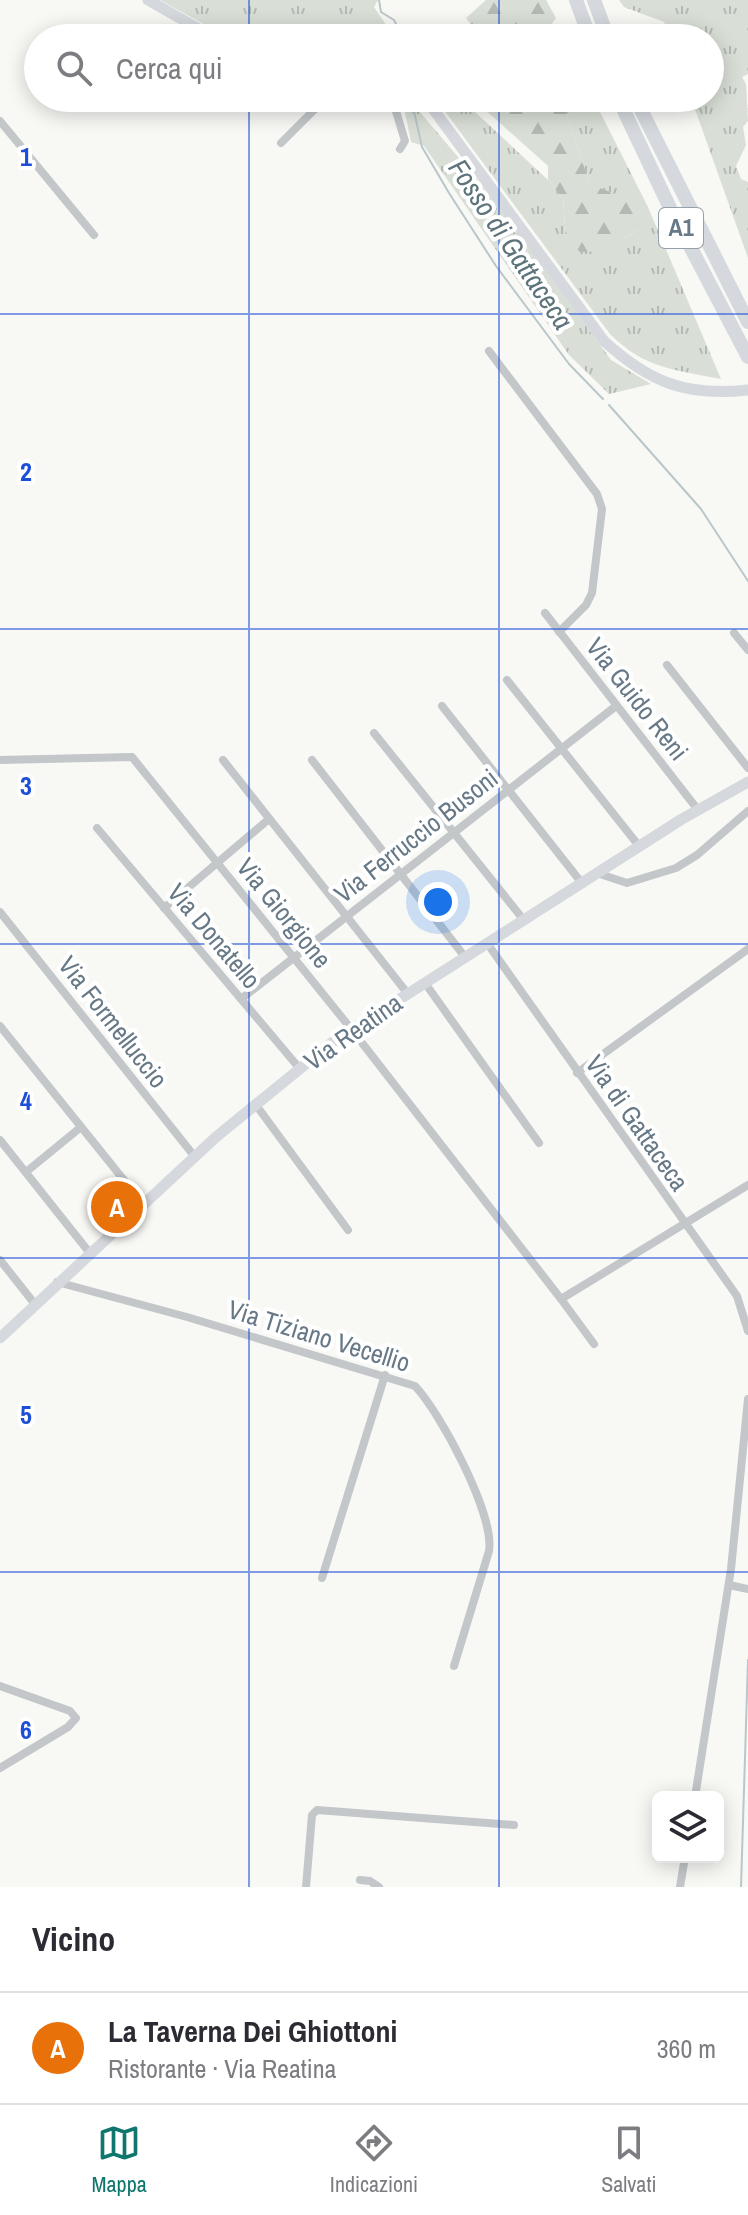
<!DOCTYPE html>
<html lang="it">
<meta charset="utf-8">
<style>
:root{--surface:#fff;--page:#f2f2f3;--text:#2b2b33;--muted:#7c7c81;--line:#e1e1e2;--accent:#0f766e}
body{margin:0;font-family:"Archivo Narrow",sans-serif;background:var(--page);color:var(--text)}
.controls{position:absolute;right:24px;bottom:24px;display:grid;overflow:hidden;border-radius:12px;box-shadow:0 4px 20px #0003}
.controls button{width:72px;height:72px;display:grid;place-items:center;padding:0;border:0;border-bottom:2px solid var(--line);background:var(--surface);color:var(--text);font:40px sans-serif}
.you{position:absolute;left:438px;top:902px;width:28px;height:28px;margin:-20px;border:6px solid #fff;border-radius:50%;background:#1a73e8;box-shadow:0 0 0 12px #1a73e833}
.badge{display:grid;place-items:center;width:52px;height:52px;border-radius:50%;background:var(--accent);color:#fff;font-size:26px;font-weight:700}
.pin{position:absolute;translate:-50% -50%;border:4px solid #fff;box-shadow:0 2px 8px #0006}
.list{margin:0;padding:0;list-style:none}
h2{display:flex;justify-content:space-between;align-items:center;height:104px;margin:0;padding:0 32px;font-size:34px}
h2 small{font-size:26px;font-weight:400;color:var(--muted)}
.list li{display:grid;grid-template-columns:52px 1fr auto;gap:24px;align-items:center;box-sizing:border-box;height:112px;padding:0 32px;border-top:2px solid var(--line)}
.list b{display:block;font-size:30px;white-space:nowrap}
.list p{margin:0;font-size:26px;white-space:nowrap;color:var(--muted)}
.list em{font-size:26px;font-style:normal;color:var(--muted)}
.icon{flex:none;width:44px;height:44px;fill:none;stroke:currentColor;stroke-width:2;stroke-linecap:round;stroke-linejoin:round}
.map{position:relative;flex:none;width:748px;height:1887px;overflow:hidden}
.search{position:absolute;background:var(--surface);box-shadow:0 4px 20px #0003;left:24px;right:24px;top:24px;height:88px;display:flex;align-items:center;gap:20px;box-sizing:border-box;padding:0 28px;border-radius:44px;color:var(--muted);font-size:30px}
.sheet{height:216px;background:var(--surface)}
nav{display:flex;justify-content:space-around;align-items:center;box-sizing:border-box;height:112px;border-top:2px solid var(--line);background:var(--surface);font-size:22px;color:var(--muted)}
nav a{display:grid;justify-items:center;gap:4px}
nav .on{color:var(--accent)}
.map>svg:first-child{display:block}
.grass{fill:url(#grass-tufts)}
.forest{fill:url(#forest-firs)}
.lines{fill:none;stroke-linecap:round;stroke-linejoin:round}
.stream{stroke:#b9c7ca;stroke-width:2}
.street{stroke:#c3c7ca;stroke-width:8}
.secondary{stroke:#d5d9dd;stroke-width:11}
.highway{stroke:#d5d9dd;stroke-width:14}
.grid{fill:none;stroke:#1d4ed8;stroke-width:2;stroke-opacity:0.55}
.labels{text-anchor:middle;stroke-width:8;stroke-linejoin:round;paint-order:stroke}
.shield{fill:#fff;stroke:#95a1aa;stroke-width:2}
.shield-label{font-size:24px;font-weight:bold;fill:#677986}
.street-label{font-size:26px;fill:#677986;stroke:#fff}
.water-label{font-size:28px;font-style:italic;fill:#5e747b;stroke:#fff}
.grid-label{font-size:26px;text-anchor:middle;font-weight:bold;fill:#1d4ed8;stroke:#fff;stroke-width:8;stroke-linejoin:round;paint-order:stroke}
</style>
<div class="map">
<svg width="748" height="1887" viewBox="0 0 748 1887">
<defs>
<pattern id="grass-tufts" width="24" height="20" patternUnits="userSpaceOnUse" patternTransform="scale(2)"><rect width="24" height="20" fill="#d9dfd6"/><path d="M3 7l-1-3M5 7V3M7 7l1-3M15 17l-1-3M17 17v-4M19 17l1-3" fill="none" stroke="#b4bab3"/></pattern>
<pattern id="forest-firs" width="22" height="20" patternUnits="userSpaceOnUse" patternTransform="scale(2)"><rect width="22" height="20" fill="#d9dfd6"/><path d="M5 1l3.5 6h-7zM16 11l3.5 6h-7z" fill="#b4bab3"/></pattern>
</defs>
<rect width="100%" height="100%" fill="#f8f8f5"/>
<!-- grass -->
<g class="grass">
<polygon points="160,0 378,0 374,7 395,38 229,38"/>
<polygon points="619,0 748,0 748,74 742,77 746,84 748,121 743,127 746,145 736,166 741,179 748,182 748,258 691,98 710,98 710,38 670,38 664,22 624,7"/>
<polygon points="402,98 408,98 492,197 611,360 651,384 609,394 569,355 424,146 411,142"/>
<path d="M435 98H460L548 180 563 199 566 238 618 242 640 229 590 184 561 98H593L648 207 721 379C676 370 645 369 610 334Z"/>
</g>
<!-- forest -->
<g class="forest">
<polygon points="486,0 546,0 556,18 542,38 481,38 466,18"/>
<polygon points="472,98 561,98 590,184 648,207 640,229 618,242 613,251 580,252 566,238 563,199 548,180 548,166"/>
</g>
<g class="lines">
<!-- stream -->
<g class="stream">
<polyline points="379,0 381,12 394,20 403,38"/>
<polyline points="411,98 422,147 449,193 496,266 569,364 603,399"/>
<polyline points="609,405 701,509 748,581"/>
<polyline points="741,1887 748,1660"/>
</g>
<!-- street -->
<g class="street">
<polyline points="392,98 405,141 400,149"/>
<polyline points="0,121 94,235"/>
<polyline points="281,143 326,98"/>
<polyline points="489,351 597,494 602,509 592,593 586,605 559,632"/>
<polyline points="545,613 698,810"/>
<polyline points="734,633 748,650"/>
<polyline points="667,665 748,768"/>
<polyline points="507,680 639,846"/>
<polyline points="442,706 581,882"/>
<polyline points="374,733 523,919"/>
<polyline points="0,760 132,757 352,1030 561,1299 748,1185"/>
<polyline points="223,760 408,994"/>
<polyline points="312,760 465,957"/>
<polyline points="97,828 300,1069"/>
<polyline points="597,873 627,883 676,868 697,855 748,811"/>
<polyline points="164,908 269,819"/>
<polyline points="0,912 195,1157"/>
<polyline points="487,943 737,1296 748,1331"/>
<polyline points="425,983 539,1143"/>
<polyline points="241,999 616,706"/>
<polyline points="0,1026 144,1205"/>
<polyline points="577,1073 748,949"/>
<polyline points="256,1105 348,1230"/>
<polyline points="0,1140 89,1252"/>
<polyline points="26,1172 81,1127"/>
<polyline points="0,1260 34,1303"/>
<path d="M57 1282 187 1317 415 1386C440 1412 495 1515 489 1551L454 1666"/>
<polyline points="561,1299 594,1344"/>
<polyline points="322,1578 385,1375"/>
<polyline points="729,1585 748,1589"/>
<polyline points="0,1686 70,1711 76,1718 68,1727 0,1768"/>
<polyline points="695,1797 731,1569 748,1399"/>
<polyline points="360,1880 370,1881 379,1887"/>
<polyline points="306,1887 312,1815 317,1810 514,1825"/>
<polyline points="680,1887 685,1857"/>
</g>
<!-- secondary -->
<g class="secondary">
<polyline points="148,0 215,38"/>
<path d="M425 98 604 341C649 382 686 397 748 390"/>
<polyline points="0,1338 216,1137 334,1041 682,819 748,782"/>
</g>
<!-- highway -->
<g class="highway">
<polyline points="576,0 590,38"/>
<polyline points="594,0 608,38"/>
<polyline points="618,98 670,208 748,357"/>
<polyline points="635,98 748,322"/>
</g>
</g>
<!-- grid -->
<path class="grid" d="M249 0V38M499 0V38M249 98V1887M499 98V1887M0 314H748M0 629H748M0 944H748M0 1258H748M0 1572H748"/>
<g class="labels">
<!-- shield labels -->
<rect class="shield" x="659" y="208" width="44" height="40" rx="6"/>
<g class="shield-label">
<text x="681" y="236">A1</text>
</g>
<!-- street labels -->
<g class="street-label">
<text transform="translate(637 699) rotate(52)" y="9">Via Guido Reni</text>
<text transform="translate(416 836) rotate(-38)" y="9">Via Ferruccio Busoni</text>
<text transform="translate(284 913) rotate(51)" y="9">Via Giorgione</text>
<text transform="translate(214 936) rotate(50)" y="9">Via Donatello</text>
<text transform="translate(113 1022) rotate(52)" y="9">Via Formelluccio</text>
<text transform="translate(353 1032) rotate(-35)" y="9">Via Reatina</text>
<text transform="translate(637 1123) rotate(55)" y="9">Via di Gattaceca</text>
<text transform="translate(319 1336) rotate(17)" y="9">Via Tiziano Vecellio</text>
</g>
<!-- water labels -->
<g class="water-label">
<text transform="translate(511 244) rotate(56)" y="10">Fosso di Gattaceca</text>
</g>
</g>
<g class="grid-label">
<text x="26" y="166">1</text>
<text x="26" y="481">2</text>
<text x="26" y="795">3</text>
<text x="26" y="1110">4</text>
<text x="26" y="1424">5</text>
<text x="26" y="1739">6</text>
</g>
</svg>
<div class="controls">
<button><svg class="icon" aria-label="layers" viewBox="0 0 24 24"><path d="M12 4l9 5-9 5-9-5zM3 14l9 5 9-5"/></svg></button>
</div>
<div class="you"></div>
<div class="pin badge" style="left:117px;top:1207px;background:#e8710a">A</div>
<div class="search"><svg class="icon" aria-label="search" viewBox="0 0 24 24"><circle cx="10" cy="10" r="6"/><path d="M15 15l6 6"/></svg>Cerca qui</div>
</div>
<section class="sheet">
<h2>Vicino<small></small></h2>
<ul class="list">
<li><span class="badge" style="background:#e8710a">A</span><div><b>La Taverna Dei Ghiottoni</b><p>Ristorante · Via Reatina</p></div><em>360 m</em></li>
</ul>
</section>
<nav>
<a class="on"><svg class="icon" aria-label="map" viewBox="0 0 24 24"><path d="M3 6l6-2 6 2 6-2v14l-6 2-6-2-6 2zM9 4v14M15 6v14"/></svg>Mappa</a>
<a><svg class="icon" aria-label="directions" viewBox="0 0 24 24"><path d="M12 3l9 9-9 9-9-9zM9 14v-3h6M13 9l2 2-2 2"/></svg>Indicazioni</a>
<a><svg class="icon" aria-label="saved" viewBox="0 0 24 24"><path d="M7 4h10v16l-5-4-5 4z"/></svg>Salvati</a>
</nav>
